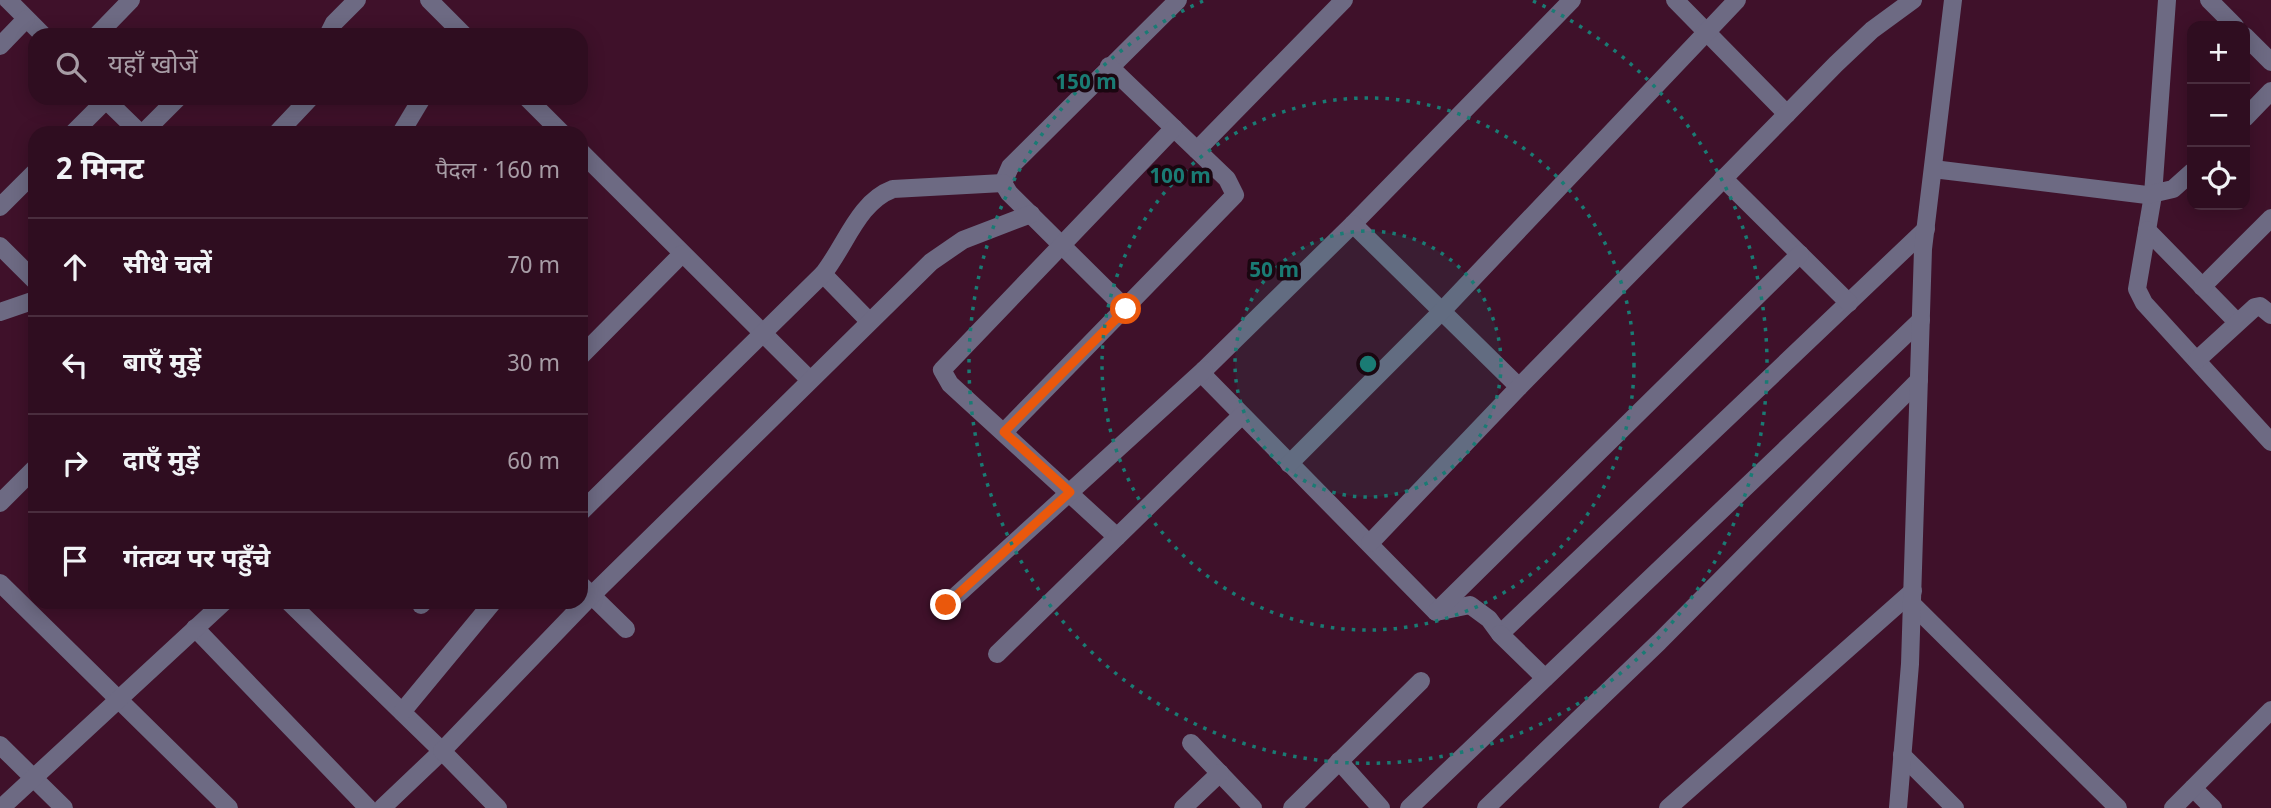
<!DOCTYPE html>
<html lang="hi">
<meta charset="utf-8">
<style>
:root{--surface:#2f0d20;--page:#3b1b2d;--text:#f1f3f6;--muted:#a79ca5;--line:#4a2d3e}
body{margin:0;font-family:Georgia,"Noto Sans Devanagari",serif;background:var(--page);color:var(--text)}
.controls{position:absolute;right:21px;top:21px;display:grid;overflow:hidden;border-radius:14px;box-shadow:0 4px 18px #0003}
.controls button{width:63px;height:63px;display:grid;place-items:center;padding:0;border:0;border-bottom:2px solid var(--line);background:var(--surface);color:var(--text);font:35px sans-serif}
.stop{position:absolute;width:21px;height:21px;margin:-16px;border:5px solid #ea580c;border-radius:50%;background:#fff}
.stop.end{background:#ea580c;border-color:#fff;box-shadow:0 2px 7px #0008}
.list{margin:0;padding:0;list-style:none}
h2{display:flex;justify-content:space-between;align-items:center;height:91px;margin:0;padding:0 28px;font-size:30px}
h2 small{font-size:23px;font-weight:400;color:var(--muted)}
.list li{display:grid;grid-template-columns:46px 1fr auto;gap:21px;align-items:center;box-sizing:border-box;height:98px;padding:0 28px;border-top:2px solid var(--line)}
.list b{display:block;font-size:26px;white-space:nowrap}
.list em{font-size:23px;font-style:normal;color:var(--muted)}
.icon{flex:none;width:38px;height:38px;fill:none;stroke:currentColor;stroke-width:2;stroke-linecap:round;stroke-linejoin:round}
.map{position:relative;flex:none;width:2271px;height:808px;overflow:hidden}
.search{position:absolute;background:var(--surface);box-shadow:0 4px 18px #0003;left:28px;top:28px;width:560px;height:77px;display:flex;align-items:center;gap:18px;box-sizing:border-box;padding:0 24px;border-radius:21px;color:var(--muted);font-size:26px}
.panel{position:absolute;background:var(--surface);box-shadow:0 4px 18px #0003;left:28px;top:126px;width:560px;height:483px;border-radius:21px}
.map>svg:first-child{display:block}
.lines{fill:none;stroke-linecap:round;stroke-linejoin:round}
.minor{stroke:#6d6a83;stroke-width:18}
.route{stroke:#ea580c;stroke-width:9}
.ring{fill:none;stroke:#1a7b74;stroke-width:3.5;stroke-dasharray:3.5 7}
.centre{fill:#1a7b74;stroke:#1a0610;stroke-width:3.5}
.ring-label{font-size:21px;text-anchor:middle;font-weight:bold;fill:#1a7b74;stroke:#1a0610;stroke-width:7;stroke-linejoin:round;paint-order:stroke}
</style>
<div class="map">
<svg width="2271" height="808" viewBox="0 0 2271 808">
<rect width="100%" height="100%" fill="#3f112a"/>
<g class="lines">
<!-- minor -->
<g class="minor">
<polyline points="8,0 43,35"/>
<polyline points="429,0 464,35"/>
<polyline points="1572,0 1353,224 1204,370 1206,378 1436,612 1470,605 1489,619 1500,634 1926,229"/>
<polyline points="1675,0 1787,114"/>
<polyline points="2167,0 2153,195 2137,289 2144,303 2271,442"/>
<polyline points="2209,0 2235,26"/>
<polyline points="97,35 131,0"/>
<polyline points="328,35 334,23 357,0"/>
<polyline points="2245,36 2271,62"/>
<polyline points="0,46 26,19"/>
<polyline points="104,98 140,133"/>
<polyline points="527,98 562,133"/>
<polyline points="2245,118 2271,91"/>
<polyline points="73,133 106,100"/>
<polyline points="143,133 178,98"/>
<polyline points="277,133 310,98"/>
<polyline points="401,133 422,98"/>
<polyline points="1197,150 1344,0"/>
<polyline points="581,152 809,379"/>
<polyline points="1933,169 2147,195 2173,189 2192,172"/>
<polyline points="1723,178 1849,303"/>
<polyline points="0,207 35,172"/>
<polyline points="1353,224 1519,387"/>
<polyline points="2147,230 2237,322"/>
<polyline points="0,246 35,281"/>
<polyline points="823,274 869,321"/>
<polyline points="2202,287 2271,218"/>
<polyline points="1126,309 1009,193 1003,183 1010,167 1178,0"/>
<polyline points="0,312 35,300"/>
<polyline points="581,356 682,254"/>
<polyline points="2197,360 2255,307 2260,306 2271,315"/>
<polyline points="1004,432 1235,195 1227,179 1109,66"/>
<polyline points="1289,464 1441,312 1737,0"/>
<polyline points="0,503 35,468"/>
<path d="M581 512 823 274C846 245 858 202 893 189L1003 183"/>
<polyline points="1117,537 950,384 942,370 1174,128"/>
<polyline points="1370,543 1519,387 1836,64 1872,30 1913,0"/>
<polyline points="0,583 229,808"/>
<polyline points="581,585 626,629"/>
<polyline points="289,602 442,751 382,808"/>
<polyline points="1912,604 2118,808"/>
<polyline points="421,605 424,602"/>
<polyline points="946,605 1204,370"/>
<polyline points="1436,612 1800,254"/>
<polyline points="195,628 368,808"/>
<polyline points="1500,634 1545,678"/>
<polyline points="997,654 1242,415"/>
<polyline points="402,712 493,602"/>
<polyline points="1191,743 1253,808"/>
<polyline points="0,745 64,808"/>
<polyline points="1902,755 1955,808"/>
<polyline points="1339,761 1381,808"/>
<polyline points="2193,788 2213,808"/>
<polyline points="1,808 224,602"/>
<polyline points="498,808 442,751 591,596 931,262 963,240 1031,214"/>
<polyline points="1183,808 1220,773"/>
<polyline points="1292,808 1421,681"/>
<polyline points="1409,808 1921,320"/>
<polyline points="1486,808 1659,642 1919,380"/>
<polyline points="1668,808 1913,591"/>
<polyline points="1898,808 1910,664 1923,249 1953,0"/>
<polyline points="2173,808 2271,710"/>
</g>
</g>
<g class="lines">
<!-- route -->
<polyline class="route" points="946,605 1070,492 1004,432 1126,309"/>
</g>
<!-- distance rings -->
<circle cx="1368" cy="364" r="133" fill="#1a7b74" fill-opacity=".12"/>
<g class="ring">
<circle cx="1368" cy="364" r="133"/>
<circle cx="1368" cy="364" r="266"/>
<path d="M1533 1A399 399 0 1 1 1203 1"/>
</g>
<circle cx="1368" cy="364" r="10" class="centre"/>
<g class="ring-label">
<text x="1086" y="89">150 m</text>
<text x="1180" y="183">100 m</text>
<text x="1274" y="277">50 m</text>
</g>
</svg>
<div class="controls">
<button>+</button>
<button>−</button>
<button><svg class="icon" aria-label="locate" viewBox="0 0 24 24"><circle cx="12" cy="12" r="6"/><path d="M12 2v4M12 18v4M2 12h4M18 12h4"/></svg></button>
</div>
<div class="stop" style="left:1126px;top:309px"></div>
<div class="stop end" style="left:946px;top:605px"></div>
<div class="search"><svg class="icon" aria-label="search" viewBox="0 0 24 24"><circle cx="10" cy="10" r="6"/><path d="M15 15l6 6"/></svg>यहाँ खोजें</div>
<section class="panel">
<h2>2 मिनट<small>पैदल · 160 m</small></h2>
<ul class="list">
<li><svg class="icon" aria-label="ahead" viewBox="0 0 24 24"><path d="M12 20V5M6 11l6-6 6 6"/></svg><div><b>सीधे चलें</b></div><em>70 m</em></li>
<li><svg class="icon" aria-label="left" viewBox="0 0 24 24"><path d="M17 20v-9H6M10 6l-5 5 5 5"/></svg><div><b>बाएँ मुड़ें</b></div><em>30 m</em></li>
<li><svg class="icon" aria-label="right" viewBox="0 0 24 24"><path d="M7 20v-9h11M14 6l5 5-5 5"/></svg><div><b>दाएँ मुड़ें</b></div><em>60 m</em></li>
<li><svg class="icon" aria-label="arrive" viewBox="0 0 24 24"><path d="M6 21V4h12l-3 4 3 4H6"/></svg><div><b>गंतव्य पर पहुँचे</b></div></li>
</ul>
</section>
</div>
